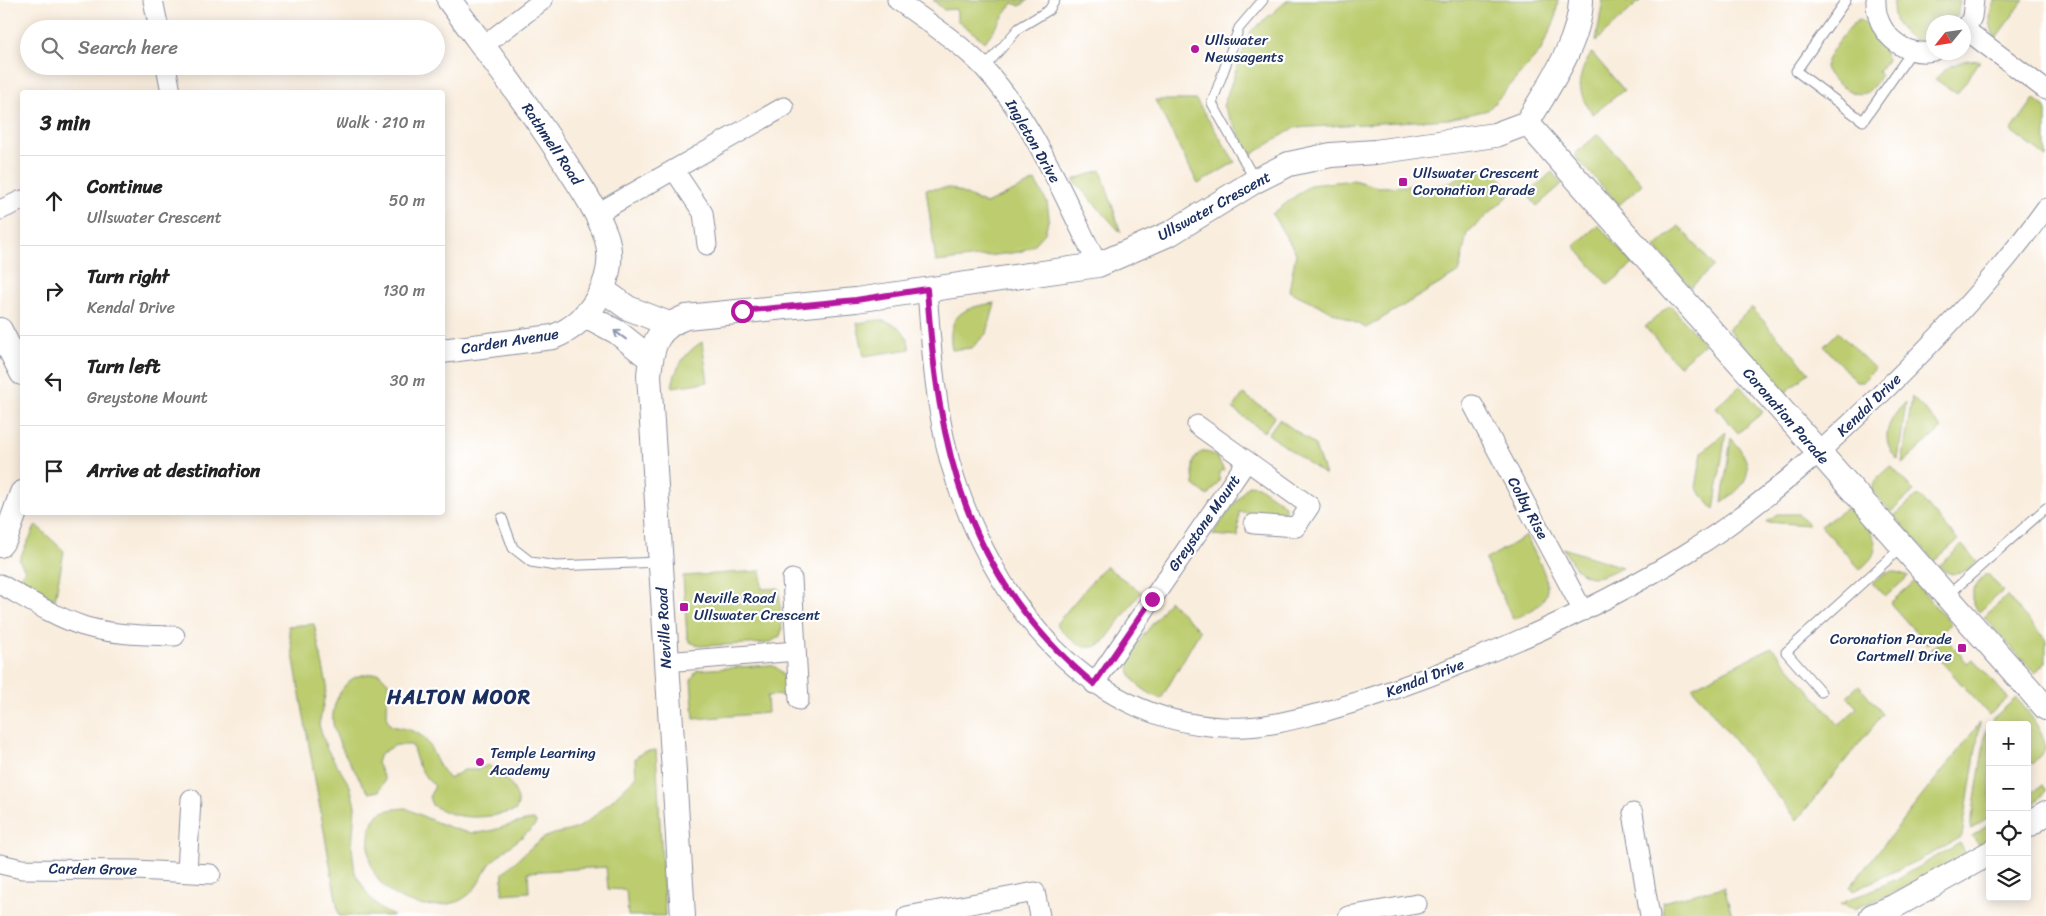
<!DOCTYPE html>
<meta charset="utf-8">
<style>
:root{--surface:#fff;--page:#f6f6f6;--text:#222;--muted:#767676;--line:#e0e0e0}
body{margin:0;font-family:Sriracha,sans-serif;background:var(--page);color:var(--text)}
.controls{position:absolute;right:15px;bottom:15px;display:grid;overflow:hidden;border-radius:5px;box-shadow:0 2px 12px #0003}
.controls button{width:45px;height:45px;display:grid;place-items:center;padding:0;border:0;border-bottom:1px solid var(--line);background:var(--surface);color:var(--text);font:25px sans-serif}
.compass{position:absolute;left:1926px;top:15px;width:45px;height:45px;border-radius:50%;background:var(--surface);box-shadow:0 2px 12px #0003;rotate:240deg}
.stop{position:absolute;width:15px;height:15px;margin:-11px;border:4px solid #b5179e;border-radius:50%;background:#fff}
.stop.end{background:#b5179e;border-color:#fff;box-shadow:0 1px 5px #0008}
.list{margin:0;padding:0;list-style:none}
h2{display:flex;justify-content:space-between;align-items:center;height:65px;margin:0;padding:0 20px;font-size:21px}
h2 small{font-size:16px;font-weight:400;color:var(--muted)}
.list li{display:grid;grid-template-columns:32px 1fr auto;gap:15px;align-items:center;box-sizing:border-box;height:90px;padding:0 20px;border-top:1px solid var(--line)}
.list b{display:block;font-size:19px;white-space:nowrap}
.list p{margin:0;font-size:16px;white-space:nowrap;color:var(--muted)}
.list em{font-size:16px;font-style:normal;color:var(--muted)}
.icon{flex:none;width:28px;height:28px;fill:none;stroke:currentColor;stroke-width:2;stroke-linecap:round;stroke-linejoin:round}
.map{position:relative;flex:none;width:2046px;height:916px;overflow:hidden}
.search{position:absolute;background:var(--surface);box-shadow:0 2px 12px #0003;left:20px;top:20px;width:425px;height:55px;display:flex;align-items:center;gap:12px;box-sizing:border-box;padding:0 18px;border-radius:28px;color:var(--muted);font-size:19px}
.panel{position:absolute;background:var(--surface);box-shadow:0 2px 12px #0003;left:20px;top:90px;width:425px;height:425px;border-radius:5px}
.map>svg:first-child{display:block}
.green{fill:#bccc6e;stroke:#6c7e66}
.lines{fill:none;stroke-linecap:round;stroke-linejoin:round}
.service-casing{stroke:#8a8e9e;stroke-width:11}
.minor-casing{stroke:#8a8e9e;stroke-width:21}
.tertiary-casing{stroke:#8a8e9e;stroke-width:26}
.service{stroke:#fff;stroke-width:9}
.minor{stroke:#fff;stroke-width:19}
.tertiary{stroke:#fff;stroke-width:24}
.oneway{stroke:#8d97ae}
.route{stroke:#b5179e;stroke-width:6}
.poi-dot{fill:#b5179e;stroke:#fff;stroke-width:2}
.labels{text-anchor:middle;stroke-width:4.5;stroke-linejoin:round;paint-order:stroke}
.poi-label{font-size:15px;fill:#1b2f5e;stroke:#fff;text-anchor:start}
.street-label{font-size:15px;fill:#1b2f5e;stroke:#fff}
.district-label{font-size:20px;font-weight:bold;letter-spacing:1px;fill:#1b2f5e;stroke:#fff}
</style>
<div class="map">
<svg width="2046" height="916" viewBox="0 0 2046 916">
<rect width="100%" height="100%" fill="#fff"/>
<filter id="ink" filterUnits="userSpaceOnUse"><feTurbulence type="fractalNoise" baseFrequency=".02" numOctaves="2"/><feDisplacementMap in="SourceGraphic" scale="10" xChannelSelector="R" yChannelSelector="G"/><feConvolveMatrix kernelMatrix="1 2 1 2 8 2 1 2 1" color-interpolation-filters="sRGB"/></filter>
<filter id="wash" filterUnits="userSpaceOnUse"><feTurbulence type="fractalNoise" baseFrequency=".0096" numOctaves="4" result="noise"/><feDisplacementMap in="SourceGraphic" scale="20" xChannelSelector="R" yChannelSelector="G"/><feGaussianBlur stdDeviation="1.12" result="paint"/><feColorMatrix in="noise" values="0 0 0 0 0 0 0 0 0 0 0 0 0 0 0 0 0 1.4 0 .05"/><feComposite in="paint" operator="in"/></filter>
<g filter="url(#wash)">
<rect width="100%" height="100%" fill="#f9eddd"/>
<!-- green -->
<g class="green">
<polygon points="933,0 1028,0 1020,6 1013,3 985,42 957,20 957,12 955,9 944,10"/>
<polygon points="1288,0 1558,0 1555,20 1540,52 1488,110 1449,119 1294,128 1251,155 1223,106 1250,32"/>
<polygon points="1603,0 1624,0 1627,3 1630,0 1641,0 1596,41"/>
<path d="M1894 0H1960L1957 16 1952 22H1934L1933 35 1921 43C1902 35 1890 21 1894 0Z"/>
<path d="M1995 0H2024L1995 39C1990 26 1987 13 1995 0Z"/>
<path d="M1860 20 1869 25 1873 39 1885 52 1887 60 1878 72 1881 75C1877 81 1872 90 1865 93 1853 98 1827 78 1825 67 1826 57 1850 22 1860 20Z"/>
<path d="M1592 53 1624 90 1593 114C1576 93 1576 75 1592 53Z"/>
<path d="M1967 60 1980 61 1957 94 1935 79C1945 69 1953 64 1967 60Z"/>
<polygon points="2034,99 2046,107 2046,157 2011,131"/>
<polygon points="1155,100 1196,100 1235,162 1198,184"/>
<polygon points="1598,134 1642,184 1619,205 1574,155"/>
<polygon points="1482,169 1497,175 1513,192 1467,233 1459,272 1366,328 1289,291 1296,253 1272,214 1310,185 1353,180 1378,187 1445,185 1466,173"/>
<polygon points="1101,170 1121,233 1073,180"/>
<polygon points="1552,172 1562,184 1537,206 1527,194"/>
<polygon points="1035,181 1047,202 1049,217 1045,233 1034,245 1020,252 936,262 926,189 951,188 986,204"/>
<polygon points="1598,225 1633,264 1608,285 1574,246"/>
<polygon points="1679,226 1714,266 1691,287 1655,247"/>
<path d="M995 303 987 333 972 348 952 350C946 315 963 307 995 303Z"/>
<polygon points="1670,305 1704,344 1679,366 1645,327"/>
<polygon points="1752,308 1809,372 1785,393 1728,329"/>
<path d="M878 320C898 323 906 330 910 349L864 356 857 323Z"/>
<polygon points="1838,332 1875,369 1862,382 1856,382 1824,346"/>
<path d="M702 342 708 382 672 387C675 368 685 352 702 342Z"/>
<polygon points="1740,386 1763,412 1738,433 1716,407"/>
<polygon points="1243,394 1275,416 1264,432 1233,409"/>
<polygon points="1912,397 1942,428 1902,464"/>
<path d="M1906 402 1898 460C1878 439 1888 420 1906 402Z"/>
<polygon points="1279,419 1314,444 1325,475 1268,434"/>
<polygon points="1726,432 1714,510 1696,488 1702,452"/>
<path d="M1731 438C1756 465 1752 483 1722 502Z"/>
<path d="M1206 451 1216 456 1224 470 1220 471 1219 481 1208 496 1194 485C1193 472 1189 454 1206 451Z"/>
<polygon points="1891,466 1914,491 1891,512 1871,489 1875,481"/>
<polygon points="1248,485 1258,486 1285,505 1285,511 1281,514 1239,512 1238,537 1212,535"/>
<polygon points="1918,495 1958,540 1934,561 1894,516"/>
<path d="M1848 507C1867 528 1892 545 1860 569L1821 526Z"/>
<polygon points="1777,514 1799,514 1809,525 1766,522"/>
<polygon points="36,525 64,551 55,600 18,579 25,570 19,560"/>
<path d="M1526 536C1545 575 1567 599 1513 619L1485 560Z"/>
<path d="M1962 545 1977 562C1964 573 1952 580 1939 566Z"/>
<path d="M1563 548 1622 567C1589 584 1581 580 1563 548Z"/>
<path d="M1105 566 1141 592 1104 642C1083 656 1070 639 1056 624Z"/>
<polygon points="761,571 762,589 779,588 782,630 780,636 769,643 699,646 690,642 687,637 683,576"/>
<polygon points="1893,571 1909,576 1885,597 1872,583 1885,574"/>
<polygon points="1987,573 2003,591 1979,612 1973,604 1973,589"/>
<polygon points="1914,582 1951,624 1927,645 1890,603"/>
<polygon points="2007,596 2046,640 2046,662 2034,673 1984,617"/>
<path d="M1169 600 1200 631 1161 699C1096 670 1147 639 1169 600Z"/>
<polygon points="314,624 327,685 319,725 327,749 350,786 355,806 352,848 355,873 368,895 380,909 394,916 339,916 288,626"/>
<polygon points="1946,637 1967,663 1973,659 2008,698 1989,715 1931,650"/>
<polygon points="1772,647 1839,725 1857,708 1847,696 1859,685 1883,714 1797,820 1692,687"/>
<path d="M770 665C785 669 785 682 786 695L767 696 768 713 694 719 691 680 697 670Z"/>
<path d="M379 673 388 682 387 719 391 726C439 733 423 748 449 779L464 770H477L488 765C501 773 527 795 515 811 485 818 460 822 432 805L429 797 435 786 427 779 418 765 412 745H396L380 754 377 763 385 780 379 791 369 793 366 789C356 773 335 741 333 723 331 707 341 683 356 677 362 674 372 674 379 673Z"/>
<path d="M2016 698C2026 708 2046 734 2045 749 2042 754 2036 760 2032 764L2027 759V725H1997L1992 719Z"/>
<polygon points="1980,723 1962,836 1933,853 1853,891 1850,887"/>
<polygon points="1987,725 1990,728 1990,817 1970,830"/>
<path d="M656 750 665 916H628L626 890 608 889 606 867 528 872 529 892 502 894 503 873C513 864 536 841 548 836 558 832 571 832 581 826 601 812 618 794 636 777L635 758 643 752Z"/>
<polygon points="2042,785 2046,791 2027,812 2027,796"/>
<path d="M406 808C421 816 461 834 476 833 496 832 514 821 534 820L536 822 535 826C522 838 502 851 491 863 478 880 479 891 457 902 411 916 364 889 369 840 369 833 370 824 375 818 382 809 395 809 406 808Z"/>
<polygon points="1990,824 1990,838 1979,845 1972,836"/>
<polygon points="1960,843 1965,853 1903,889 1854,909 1840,904 1897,879"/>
<polygon points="1724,887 1732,916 1664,916 1662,902"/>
</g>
</g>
<g filter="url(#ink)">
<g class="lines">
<!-- service casing -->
<g class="service-casing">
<g id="service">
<polyline points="1846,0 1796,71 1863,121 1912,51"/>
<polyline points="984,68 1019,28 1049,10 1055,0"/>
<polyline points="1255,180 1212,103 1239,28 1263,0"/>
<polyline points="502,518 513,548 531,562 556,566 660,562"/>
<polyline points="1947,596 2046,508"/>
<polyline points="1821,692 1786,652 1902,547"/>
</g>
</g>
<!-- minor casing -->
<g class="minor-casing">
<g id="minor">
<polyline points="153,0 159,29"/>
<path d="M897 0C926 21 958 41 984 68 1035 123 1064 198 1098 265"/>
<path d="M1876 0C1875 31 1902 58 1934 51"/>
<polyline points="1966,30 2046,90"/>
<polyline points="1964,33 1972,17 1974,0"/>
<polyline points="483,46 543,0"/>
<polyline points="166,66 171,92"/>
<polyline points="674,170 703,213 707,245"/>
<polyline points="0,210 22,200"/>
<polyline points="596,214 784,107"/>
<path d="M927 289C931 347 935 406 950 462 989 598 1090 734 1246 727 1272 726 1299 718 1324 712 1372 698 1420 681 1466 662 1542 632 1617 597 1687 553 1761 507 1827 447 1889 386 1945 331 2000 272 2046 208"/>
<polyline points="1473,405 1583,611"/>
<polyline points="1197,425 1310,506 1296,527 1254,524"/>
<polyline points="792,579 799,700"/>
<path d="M0 584C27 599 53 616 83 626 113 635 144 635 175 636"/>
<polyline points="666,662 796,651"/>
<polyline points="1094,684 1247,461"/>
<polyline points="1633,813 1650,916"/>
<polyline points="0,864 22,869 136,870 211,874"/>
<polyline points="187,872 191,799"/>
<polyline points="907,916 1035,892 1040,916"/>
<polyline points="1348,916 1417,904"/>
</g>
</g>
<!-- tertiary casing -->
<g class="tertiary-casing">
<g id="tertiary">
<polyline points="1527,123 2046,708"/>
<polyline points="603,290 628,308 669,324"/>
<polyline points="585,315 617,332 651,359"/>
<polyline points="0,330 22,373"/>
<path d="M442 351 553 337C591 323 619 277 606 236 598 213 583 190 570 170 533 111 490 56 449 0"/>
<polyline points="0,545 6,537 22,493"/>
<polyline points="2027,826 2046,813"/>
<path d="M683 916 649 375C652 345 656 328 686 317L856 300 1098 265 1171 233 1255 181 1289 164 1331 155 1375 152 1495 135 1527 123C1548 87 1580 43 1581 0"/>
<polyline points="1872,916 1893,907 1990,853"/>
</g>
</g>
<!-- service -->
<use href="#service" class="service"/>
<!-- minor -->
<use href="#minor" class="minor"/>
<!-- tertiary -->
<use href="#tertiary" class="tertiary"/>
</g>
<!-- one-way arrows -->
<defs><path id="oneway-shaft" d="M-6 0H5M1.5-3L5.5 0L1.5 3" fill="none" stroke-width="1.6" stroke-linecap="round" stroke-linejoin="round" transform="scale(1.25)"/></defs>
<use class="oneway" href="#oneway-shaft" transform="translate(620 335) rotate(-144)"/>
</g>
<g class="lines" filter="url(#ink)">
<!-- route -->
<path class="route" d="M742 311 856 300 927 289C938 448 965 578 1094 684L1152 599"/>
</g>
<!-- markers -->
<g class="poi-dot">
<circle cx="1195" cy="49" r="5"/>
<rect x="1398" y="177" width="10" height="10" rx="2.5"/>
<rect x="679" y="602" width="10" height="10" rx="2.5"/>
<rect x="1957" y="643" width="10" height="10" rx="2.5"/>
<circle cx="480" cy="762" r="5"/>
</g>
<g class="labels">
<!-- poi labels -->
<g class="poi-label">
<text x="1205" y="45">Ullswater<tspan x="1205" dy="17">Newsagents</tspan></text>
<text x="1413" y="178">Ullswater Crescent<tspan x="1413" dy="17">Coronation Parade</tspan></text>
<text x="694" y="603">Neville Road<tspan x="694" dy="17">Ullswater Crescent</tspan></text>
<text x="1952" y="644" text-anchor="end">Coronation Parade<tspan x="1952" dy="17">Cartmell Drive</tspan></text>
<text x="490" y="758">Temple Learning<tspan x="490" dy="17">Academy</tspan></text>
</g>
<!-- street labels -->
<g class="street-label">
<text transform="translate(1033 141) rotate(60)" y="5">Ingleton Drive</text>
<text transform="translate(552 144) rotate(56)" y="5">Rathmell Road</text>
<text transform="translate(1214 206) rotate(-29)" y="5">Ullswater Crescent</text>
<text transform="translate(510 341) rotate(-9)" y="5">Carden Avenue</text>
<text transform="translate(1869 405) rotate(-44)" y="5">Kendal Drive</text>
<text transform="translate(1786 416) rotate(49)" y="5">Coronation Parade</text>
<text transform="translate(1528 508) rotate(62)" y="5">Colby Rise</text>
<text transform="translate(1204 523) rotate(-55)" y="5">Greystone Mount</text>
<text transform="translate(664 628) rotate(-93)" y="5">Neville Road</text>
<text transform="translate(1425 678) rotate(-21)" y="5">Kendal Drive</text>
<text transform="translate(93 869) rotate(1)" y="5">Carden Grove</text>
</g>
<!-- district labels -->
<g class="district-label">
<text x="459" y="704">HALTON MOOR</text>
</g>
</g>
</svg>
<div class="controls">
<button>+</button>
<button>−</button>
<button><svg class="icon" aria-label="locate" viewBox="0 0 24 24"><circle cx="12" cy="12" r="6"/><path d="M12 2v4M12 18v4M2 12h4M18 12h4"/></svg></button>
<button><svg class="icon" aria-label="layers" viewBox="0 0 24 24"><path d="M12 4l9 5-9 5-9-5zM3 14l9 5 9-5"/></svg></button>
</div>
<svg class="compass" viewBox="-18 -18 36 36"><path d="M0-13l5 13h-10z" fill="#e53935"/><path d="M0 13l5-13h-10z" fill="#767676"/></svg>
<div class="stop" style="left:742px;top:311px"></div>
<div class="stop end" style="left:1152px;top:599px"></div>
<div class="search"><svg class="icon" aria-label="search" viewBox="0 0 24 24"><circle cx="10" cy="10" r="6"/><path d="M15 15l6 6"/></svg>Search here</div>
<section class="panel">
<h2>3 min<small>Walk · 210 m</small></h2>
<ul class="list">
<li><svg class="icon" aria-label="ahead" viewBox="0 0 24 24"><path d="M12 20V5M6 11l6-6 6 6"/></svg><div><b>Continue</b><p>Ullswater Crescent</p></div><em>50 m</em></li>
<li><svg class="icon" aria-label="right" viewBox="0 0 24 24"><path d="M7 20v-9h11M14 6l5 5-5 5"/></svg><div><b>Turn right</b><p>Kendal Drive</p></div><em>130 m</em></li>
<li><svg class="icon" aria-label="left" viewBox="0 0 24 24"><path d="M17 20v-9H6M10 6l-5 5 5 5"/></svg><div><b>Turn left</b><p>Greystone Mount</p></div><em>30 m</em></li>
<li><svg class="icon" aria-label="arrive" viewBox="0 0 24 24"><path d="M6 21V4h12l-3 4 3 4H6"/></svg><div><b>Arrive at destination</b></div></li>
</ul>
</section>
</div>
